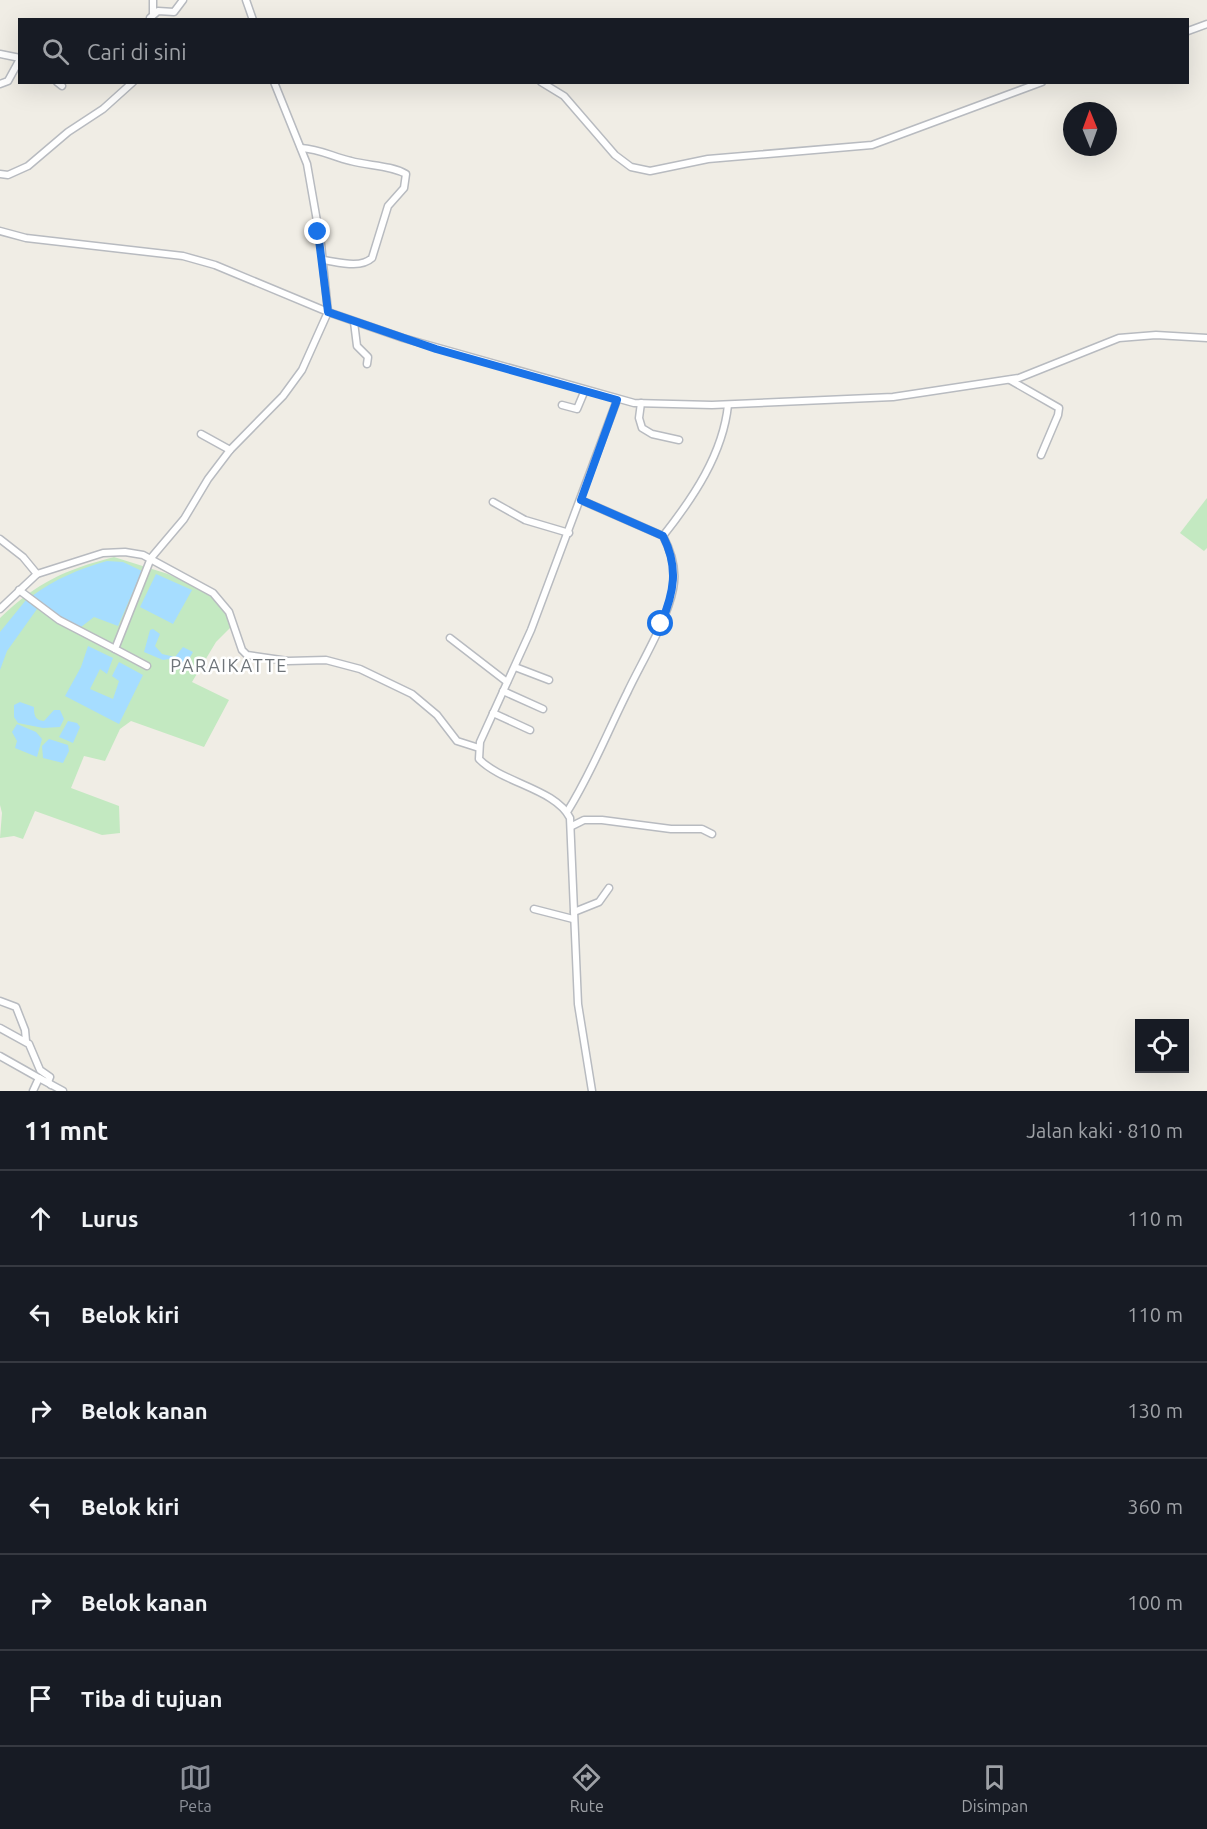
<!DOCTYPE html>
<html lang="id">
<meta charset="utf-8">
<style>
:root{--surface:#171b24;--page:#242831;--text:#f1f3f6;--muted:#9ea1a6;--line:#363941;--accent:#8c9099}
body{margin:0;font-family:Ubuntu,sans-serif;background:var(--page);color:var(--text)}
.controls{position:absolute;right:18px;bottom:18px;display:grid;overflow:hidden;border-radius:0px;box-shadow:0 6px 24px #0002}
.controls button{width:54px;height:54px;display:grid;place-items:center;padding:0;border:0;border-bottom:2px solid var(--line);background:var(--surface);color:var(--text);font:30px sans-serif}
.compass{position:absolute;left:1063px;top:102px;width:54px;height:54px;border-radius:50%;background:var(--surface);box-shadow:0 6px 24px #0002;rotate:359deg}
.stop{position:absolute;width:18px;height:18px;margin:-14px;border:4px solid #1a73e8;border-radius:50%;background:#fff}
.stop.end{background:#1a73e8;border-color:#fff;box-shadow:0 2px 6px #0008}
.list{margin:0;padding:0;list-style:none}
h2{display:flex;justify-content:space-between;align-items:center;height:78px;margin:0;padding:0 24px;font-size:26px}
h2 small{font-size:20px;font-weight:400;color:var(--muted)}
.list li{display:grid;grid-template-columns:39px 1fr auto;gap:18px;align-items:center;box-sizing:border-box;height:96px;padding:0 24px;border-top:2px solid var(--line)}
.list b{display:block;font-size:22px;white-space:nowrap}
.list em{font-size:20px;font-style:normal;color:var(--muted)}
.icon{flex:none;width:33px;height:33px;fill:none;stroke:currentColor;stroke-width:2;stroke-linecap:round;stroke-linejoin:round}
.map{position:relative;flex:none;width:1207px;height:1091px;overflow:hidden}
.search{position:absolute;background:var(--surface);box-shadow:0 6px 24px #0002;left:18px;right:18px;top:18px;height:66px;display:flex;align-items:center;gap:15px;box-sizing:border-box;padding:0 21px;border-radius:0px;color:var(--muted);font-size:22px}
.sheet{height:654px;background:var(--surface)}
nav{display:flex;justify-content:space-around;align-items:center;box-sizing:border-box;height:84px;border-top:2px solid var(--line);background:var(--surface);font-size:16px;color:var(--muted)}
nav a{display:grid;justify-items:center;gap:3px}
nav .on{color:var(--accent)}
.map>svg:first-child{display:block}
.green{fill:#c3e9c1}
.water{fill:#a6ddff}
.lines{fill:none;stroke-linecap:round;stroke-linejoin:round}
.minor-casing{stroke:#b8bbc0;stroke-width:9}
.minor{stroke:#fff;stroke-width:6}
.route{stroke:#1a73e8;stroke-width:8}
.labels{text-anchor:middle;stroke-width:5;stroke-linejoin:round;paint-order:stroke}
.quarter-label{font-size:18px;letter-spacing:1.5px;fill:#6e7479;stroke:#fff}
</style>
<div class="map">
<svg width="1207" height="1091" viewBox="0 0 1207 1091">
<rect width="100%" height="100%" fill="#f0ede5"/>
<!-- green -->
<g class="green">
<polygon points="1207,498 1207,548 1204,551 1180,533"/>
<path d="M114 557 168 574 220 599 236 622 216 642 192 682 229 700 204 747 131 721 120 729 105 761 84 756 71 788 119 806 120 833 102 835 35 811 23 839 14 836 0 838 2 813 0 805V618C38 582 64 570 114 557Z"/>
</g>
<!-- water -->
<g class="water">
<path d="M107 561 123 562 142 571 118 626 94 617 81 627 71 625 32 596C55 579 79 569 107 561Z"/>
<polygon points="156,574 192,590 173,624 140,607"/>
<polygon points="26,600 37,609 7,651 0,670 0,632"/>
<polygon points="153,629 160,634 155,646 162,654 175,657 183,647 193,652 182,671 169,659 163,660 144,652 150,630"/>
<polygon points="88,646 113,658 107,674 100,669 90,689 113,699 119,681 112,676 119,662 143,675 119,724 65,696 81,667"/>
<path d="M20 702 34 707C34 716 35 720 44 721L54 710H60L64 719 60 727 43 728 18 723 14 717V705Z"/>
<polygon points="68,721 77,723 80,727 73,743 59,737"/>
<polygon points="17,724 36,732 42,739 37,757 15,748 17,741 12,732"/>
<polygon points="49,739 68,745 69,751 63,763 43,758 42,746"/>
</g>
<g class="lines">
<!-- minor casing -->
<g class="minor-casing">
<g id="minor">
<polyline points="246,0 253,20"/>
<polyline points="153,13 153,0"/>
<polyline points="150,18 158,11 174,12 183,0"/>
<polyline points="1188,31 1207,24"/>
<polyline points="0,54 20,58"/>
<polyline points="57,82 62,86"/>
<polyline points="541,82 564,96 615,155 631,167 650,171 708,159 872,145 1042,82"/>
<polyline points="0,84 8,81 20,59"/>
<path d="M301 148C320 149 333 157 351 161 369 166 390 165 406 174L404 188 388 206 372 258C360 269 338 262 323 260"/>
<polyline points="0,174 8,175 28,166 68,132 103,109 133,82"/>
<polyline points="0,231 26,238 183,256 215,265 328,312 403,338 634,403 712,405 893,397 1019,378 1119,338 1156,335 1207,338"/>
<polyline points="354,322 357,346 368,357 367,364"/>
<polyline points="1010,380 1059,408 1058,415 1041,455"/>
<polyline points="641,403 639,418 642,428 652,434 679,440"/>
<polyline points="562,405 577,409 585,390"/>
<polyline points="201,434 230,450"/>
<polyline points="493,502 525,520 569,533"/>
<path d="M663 536C693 498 723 454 728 405"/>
<polyline points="0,539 23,557 37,574"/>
<polyline points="19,590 59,620 115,649"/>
<polyline points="0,609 37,574 103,553 125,552 143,555 213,593 229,612 242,650 247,655 288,661 326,660 360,669 412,694 437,715 457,741 479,748"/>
<polyline points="450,638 507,682"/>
<polyline points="147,666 115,649 151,558 184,519 208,479 230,450 283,396 302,370 328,312 321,244 307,164 274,82"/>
<polyline points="515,667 549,680"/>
<polyline points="503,691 543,709"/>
<polyline points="493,713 530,730"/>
<path d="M567 812C591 774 607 733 627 693 641 663 667 621 673 589 677 570 672 553 663 536L581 500"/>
<polyline points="572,826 584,820 602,820 671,829 702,829 712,834"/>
<polyline points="534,909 573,919"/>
<polyline points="574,912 599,902 609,888"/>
<polyline points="0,1001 16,1007 25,1030 26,1041"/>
<polyline points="0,1028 29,1044 40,1070 50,1077 48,1082 51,1085"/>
<polyline points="0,1056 39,1078"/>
<polyline points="33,1091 39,1078 63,1091"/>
<path d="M592 1091 578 1004 570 818C556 789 502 783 479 759L480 742 531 630 617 400"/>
</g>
</g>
<!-- minor -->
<use href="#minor" class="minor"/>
</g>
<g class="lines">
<!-- route -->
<path class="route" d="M318 232 328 312 436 349 617 400 581 500 663 536C679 568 674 592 661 624"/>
</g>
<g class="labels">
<!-- quarter labels -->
<g class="quarter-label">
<text x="229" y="672">PARAIKATTE</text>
</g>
</g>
</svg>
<div class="controls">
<button><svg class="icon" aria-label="locate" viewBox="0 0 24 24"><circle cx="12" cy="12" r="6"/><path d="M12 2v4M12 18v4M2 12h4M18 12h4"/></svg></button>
</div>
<svg class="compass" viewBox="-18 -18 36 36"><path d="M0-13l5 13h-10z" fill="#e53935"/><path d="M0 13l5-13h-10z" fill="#9ea1a6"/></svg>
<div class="stop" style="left:661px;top:624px"></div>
<div class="stop end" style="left:318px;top:232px"></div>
<div class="search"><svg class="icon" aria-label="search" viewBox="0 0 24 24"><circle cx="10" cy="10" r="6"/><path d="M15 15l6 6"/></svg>Cari di sini</div>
</div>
<section class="sheet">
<h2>11 mnt<small>Jalan kaki · 810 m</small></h2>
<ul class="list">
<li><svg class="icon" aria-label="ahead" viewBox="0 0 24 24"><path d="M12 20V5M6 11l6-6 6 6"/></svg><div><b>Lurus</b></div><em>110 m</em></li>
<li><svg class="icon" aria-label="left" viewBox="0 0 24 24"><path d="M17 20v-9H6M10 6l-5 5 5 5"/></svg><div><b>Belok kiri</b></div><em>110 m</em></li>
<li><svg class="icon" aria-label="right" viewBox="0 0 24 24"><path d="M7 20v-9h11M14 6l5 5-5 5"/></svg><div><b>Belok kanan</b></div><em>130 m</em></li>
<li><svg class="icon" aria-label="left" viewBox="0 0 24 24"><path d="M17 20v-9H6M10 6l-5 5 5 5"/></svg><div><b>Belok kiri</b></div><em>360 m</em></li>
<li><svg class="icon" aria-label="right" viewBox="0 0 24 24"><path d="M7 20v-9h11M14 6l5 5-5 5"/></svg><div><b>Belok kanan</b></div><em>100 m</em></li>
<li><svg class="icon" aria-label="arrive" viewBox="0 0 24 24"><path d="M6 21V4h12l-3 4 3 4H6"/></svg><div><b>Tiba di tujuan</b></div></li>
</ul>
</section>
<nav>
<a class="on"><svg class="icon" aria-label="map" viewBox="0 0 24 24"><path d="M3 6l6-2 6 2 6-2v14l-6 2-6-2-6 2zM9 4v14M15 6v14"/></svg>Peta</a>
<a><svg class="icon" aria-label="directions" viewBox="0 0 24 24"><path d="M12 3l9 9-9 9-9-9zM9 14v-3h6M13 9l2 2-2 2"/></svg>Rute</a>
<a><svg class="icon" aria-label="saved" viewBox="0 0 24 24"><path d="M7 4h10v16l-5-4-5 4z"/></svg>Disimpan</a>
</nav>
